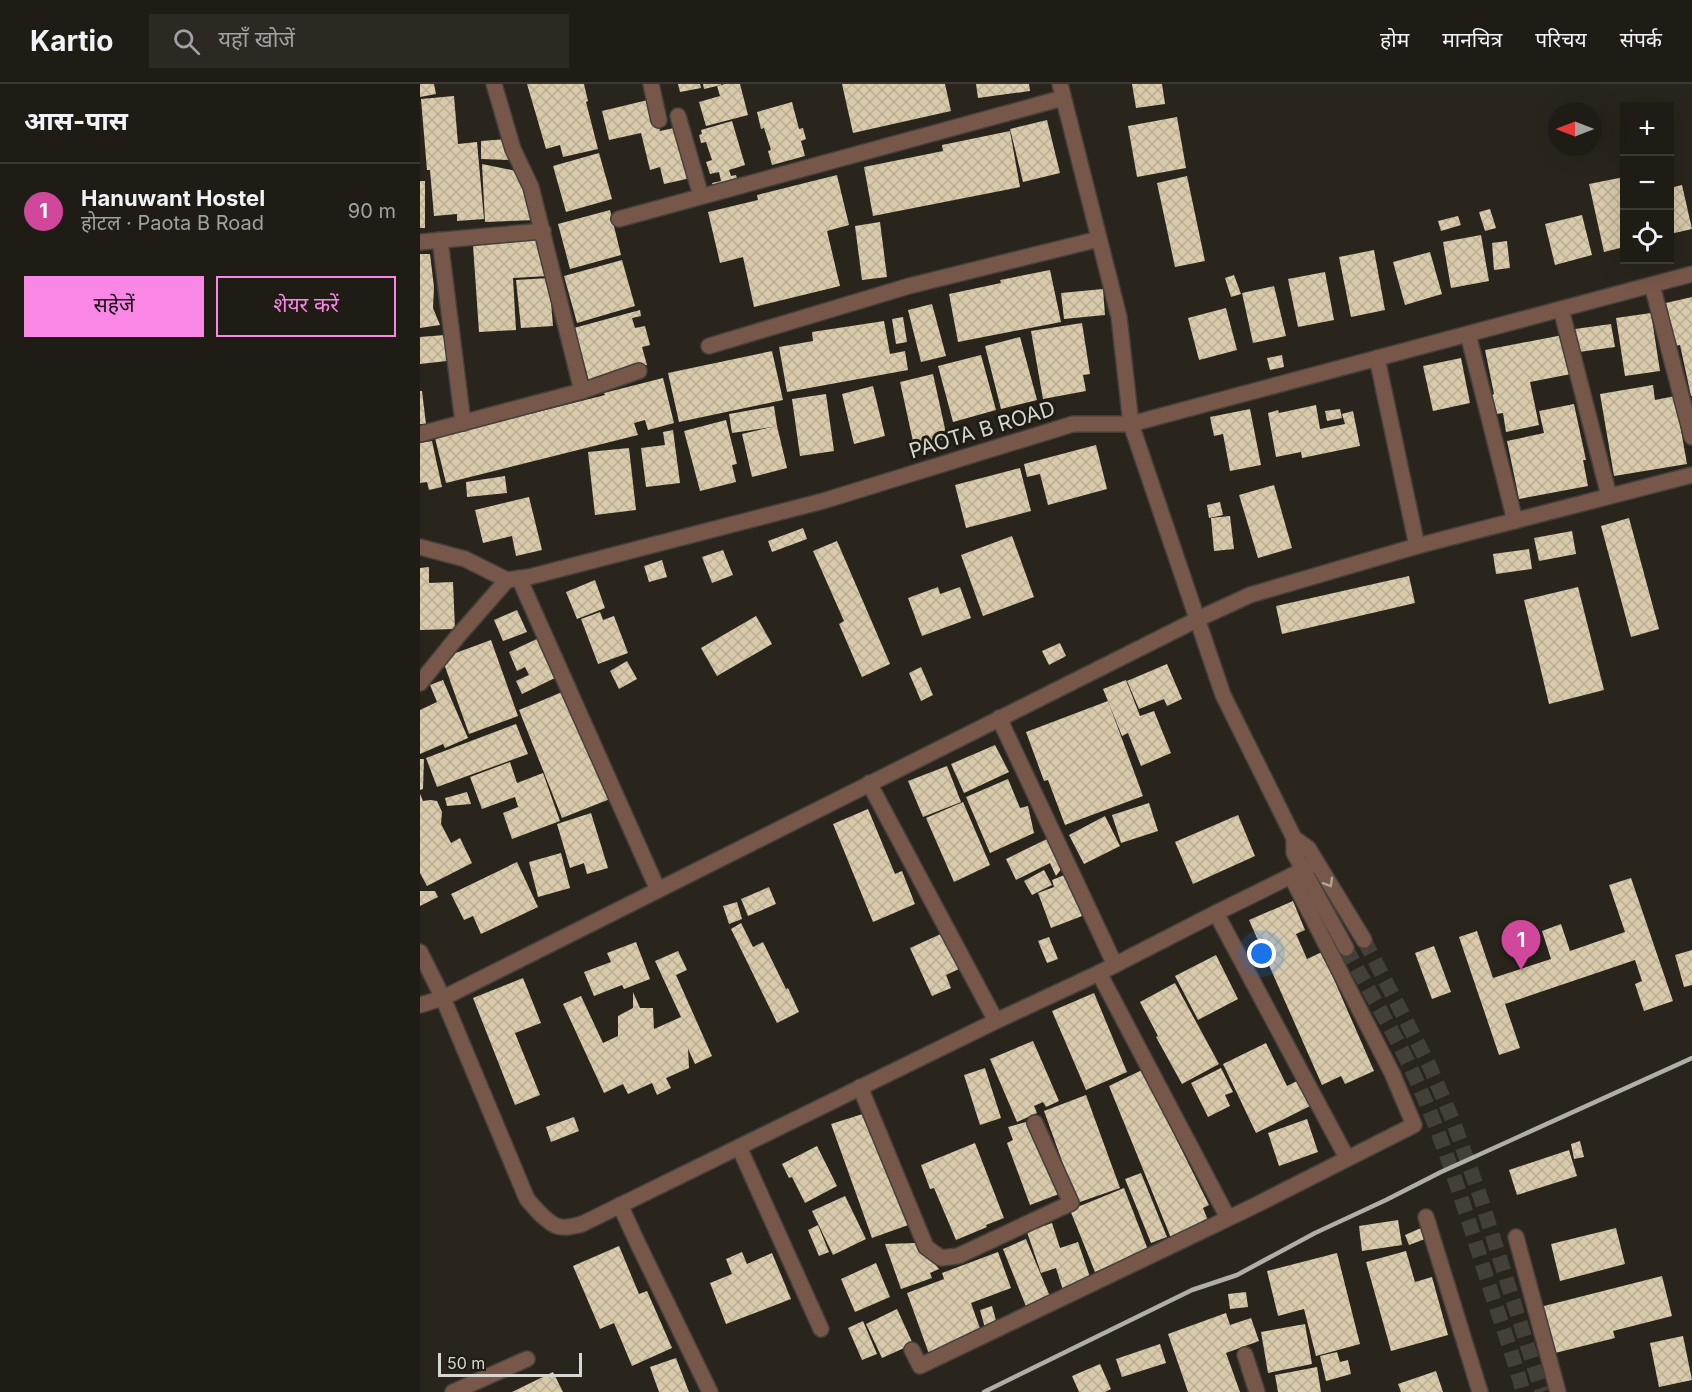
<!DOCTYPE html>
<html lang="hi">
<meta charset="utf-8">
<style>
:root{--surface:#1f1c16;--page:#2c2923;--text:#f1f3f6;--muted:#a1a1a1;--line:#3c3a35;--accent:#fa87e6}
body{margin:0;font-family:Inter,"Noto Sans Devanagari",sans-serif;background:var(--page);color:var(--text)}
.controls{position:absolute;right:18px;top:18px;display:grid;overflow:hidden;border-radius:0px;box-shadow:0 6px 24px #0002}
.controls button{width:54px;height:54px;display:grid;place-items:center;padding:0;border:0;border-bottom:2px solid var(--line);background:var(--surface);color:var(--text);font:30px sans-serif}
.compass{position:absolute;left:1128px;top:18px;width:54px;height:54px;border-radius:50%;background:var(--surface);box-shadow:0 6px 24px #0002;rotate:270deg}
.scale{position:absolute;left:18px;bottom:15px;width:144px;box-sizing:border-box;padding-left:6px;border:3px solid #d8d6d0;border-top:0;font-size:16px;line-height:21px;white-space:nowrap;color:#d8d6d0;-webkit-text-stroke:4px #1f1c14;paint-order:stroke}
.you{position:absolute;left:842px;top:870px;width:21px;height:21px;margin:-15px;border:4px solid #fff;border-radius:50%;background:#1a73e8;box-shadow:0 0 0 9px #1a73e833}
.badge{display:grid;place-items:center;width:39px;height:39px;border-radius:50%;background:var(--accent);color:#fff;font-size:20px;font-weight:700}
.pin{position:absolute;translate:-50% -50px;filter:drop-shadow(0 2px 3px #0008)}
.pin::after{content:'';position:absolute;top:32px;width:21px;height:18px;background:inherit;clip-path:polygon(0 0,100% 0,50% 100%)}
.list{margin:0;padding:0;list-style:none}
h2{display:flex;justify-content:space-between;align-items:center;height:78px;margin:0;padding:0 24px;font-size:26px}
h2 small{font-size:20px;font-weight:400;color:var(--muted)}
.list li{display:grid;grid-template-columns:39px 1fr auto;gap:18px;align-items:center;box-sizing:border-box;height:96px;padding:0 24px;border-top:2px solid var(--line)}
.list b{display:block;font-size:22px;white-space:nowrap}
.list p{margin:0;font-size:20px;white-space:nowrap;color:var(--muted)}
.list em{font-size:20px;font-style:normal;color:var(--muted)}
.actions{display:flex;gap:12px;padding:18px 24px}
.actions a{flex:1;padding:14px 0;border:2px solid var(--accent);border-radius:0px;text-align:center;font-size:21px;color:var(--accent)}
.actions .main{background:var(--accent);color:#111}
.icon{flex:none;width:33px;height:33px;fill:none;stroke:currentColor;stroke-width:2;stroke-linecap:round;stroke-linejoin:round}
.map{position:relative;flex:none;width:1272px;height:1308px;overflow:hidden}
header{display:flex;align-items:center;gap:36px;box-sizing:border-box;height:84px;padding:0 30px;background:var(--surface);border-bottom:2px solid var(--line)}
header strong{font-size:28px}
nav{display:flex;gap:33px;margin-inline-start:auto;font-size:21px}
.search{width:420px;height:54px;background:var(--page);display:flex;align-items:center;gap:15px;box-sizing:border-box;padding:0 21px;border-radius:0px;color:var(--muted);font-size:22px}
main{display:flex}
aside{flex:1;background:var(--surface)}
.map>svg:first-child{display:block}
.building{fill:url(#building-cross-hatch)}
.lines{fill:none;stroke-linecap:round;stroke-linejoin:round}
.minor-tunnel{stroke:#434038;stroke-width:15;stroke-dasharray:15 8;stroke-linecap:butt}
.minor-casing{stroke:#45413a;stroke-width:18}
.minor{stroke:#765749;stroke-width:15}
.rail{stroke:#b1aea8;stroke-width:4.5}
.oneway{stroke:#b1a39a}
.labels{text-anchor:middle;stroke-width:6;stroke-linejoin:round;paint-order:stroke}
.street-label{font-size:21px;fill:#d8d6d0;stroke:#1f1c14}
</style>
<header>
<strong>Kartio</strong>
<div class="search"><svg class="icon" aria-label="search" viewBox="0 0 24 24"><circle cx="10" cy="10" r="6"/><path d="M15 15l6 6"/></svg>यहाँ खोजें</div>
<nav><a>होम</a><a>मानचित्र</a><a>परिचय</a><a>संपर्क</a></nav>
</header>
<main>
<aside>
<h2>आस-पास<small></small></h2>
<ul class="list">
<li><span class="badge" style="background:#d1479c">1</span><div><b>Hanuwant Hostel</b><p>होटल · Paota B Road</p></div><em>90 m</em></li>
</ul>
<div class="actions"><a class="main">सहेजें</a><a>शेयर करें</a></div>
</aside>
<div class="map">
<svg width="1272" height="1308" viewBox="0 0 1272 1308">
<defs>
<pattern id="building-cross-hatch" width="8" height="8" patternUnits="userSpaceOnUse" patternTransform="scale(1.5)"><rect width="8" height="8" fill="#d8caaa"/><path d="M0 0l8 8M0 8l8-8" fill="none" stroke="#baae94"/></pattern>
</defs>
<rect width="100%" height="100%" fill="#29251d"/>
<!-- building -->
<g class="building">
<polygon points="0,0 14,0 16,10 0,13"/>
<polygon points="107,0 164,0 168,17 166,18 178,65 143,73 140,61 126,65"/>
<polygon points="258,0 280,0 281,4 260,8"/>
<polygon points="283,0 301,0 301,1 284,5"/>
<polygon points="305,0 320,0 328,31 286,42 279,18 300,12 297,2"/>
<polygon points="422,0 525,0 531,27 433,49"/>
<polygon points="556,0 609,0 610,7 558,14"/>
<polygon points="712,0 742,0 745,20 716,24"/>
<polygon points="34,12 38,60 57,58 64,135 37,137 37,130 14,132 10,86 7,86 1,15"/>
<polygon points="232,15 240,47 259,43 271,94 244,100 240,83 230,86 221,49 189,56 182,27"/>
<polygon points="372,18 379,45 383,44 386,55 381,57 385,72 352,81 348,67 351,66 344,44 341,45 337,28"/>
<polygon points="757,33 766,84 717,93 708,42"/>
<polygon points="627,36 640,89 603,98 590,45"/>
<polygon points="312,37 325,81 309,86 311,92 316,91 318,98 294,105 292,99 301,97 299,88 290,90 286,78 292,76 286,58 281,59 279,51 282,50 281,46"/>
<polygon points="590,47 600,103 453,132 444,83 523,67 522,61"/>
<polygon points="87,55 94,76 61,75 61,57"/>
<polygon points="179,69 192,115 146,128 133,82"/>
<polygon points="62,80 96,87 116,136 65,138"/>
<polygon points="417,91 429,141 407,147 420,202 334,223 323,173 300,179 288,128 338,116 337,111"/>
<polygon points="767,92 785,177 755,183 737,99"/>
<polygon points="1204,93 1204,163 1184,168 1169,100"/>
<rect x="0" y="97" width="5" height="47"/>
<polygon points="1262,101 1272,145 1250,150 1250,104"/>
<polygon points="1070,125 1076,144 1065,147 1059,128"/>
<polygon points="190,126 201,171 150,185 138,140"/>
<polygon points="1162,131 1172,171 1135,181 1125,140"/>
<polygon points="1038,132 1041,141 1021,147 1018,137"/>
<polygon points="460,138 467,193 442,196 435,142"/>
<polygon points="1061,151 1069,197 1031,204 1023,158"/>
<polygon points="117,156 127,192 93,194 96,246 59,248 53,161"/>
<polygon points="1087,157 1090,184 1074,186 1072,159"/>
<polygon points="954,166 965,226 931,233 919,173"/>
<polygon points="1010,168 1022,210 985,221 973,178"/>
<polygon points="0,170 10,170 14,203 13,224 20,241 0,244"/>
<polygon points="202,176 215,222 157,239 144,192"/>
<polygon points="630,186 641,238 538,258 529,210 581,199 580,196"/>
<polygon points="905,188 914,236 878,243 868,195"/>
<polygon points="814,191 821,210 811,213 805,194"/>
<polygon points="129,194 133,242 101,244 96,196"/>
<polygon points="854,202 866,252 833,259 822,209"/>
<polygon points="683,205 685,231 644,235 641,209"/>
<polygon points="1272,213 1272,312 1271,312 1260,261 1256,262 1246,219"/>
<polygon points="512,220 526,272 501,278 488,226"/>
<polygon points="806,224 817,266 779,276 768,234"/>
<polygon points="220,226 221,232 212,234 215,244 225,242 230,261 222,263 227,281 169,297 154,244"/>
<polygon points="1231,229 1240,287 1205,292 1196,234"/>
<polygon points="483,233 487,258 476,260 472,235"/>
<polygon points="464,237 470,270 485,267 488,286 367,308 359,263 393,257 392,248"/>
<polygon points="662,239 670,290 663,291 666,307 623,315 611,247"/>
<polygon points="1191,240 1195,263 1159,268 1155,245"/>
<polygon points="25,251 27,277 0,280 0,253"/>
<polygon points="1143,251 1151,290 1110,298 1119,341 1086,348 1083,329 1076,330 1072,311 1074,310 1065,266"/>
<polygon points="600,253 617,316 581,325 565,262"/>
<polygon points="352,267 363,316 259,338 248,289"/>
<polygon points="561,271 576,326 533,338 518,282"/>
<polygon points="862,271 864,283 850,286 847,274"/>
<polygon points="1041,274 1050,319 1013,327 1003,282"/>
<polygon points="513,290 527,354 494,362 480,298"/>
<polygon points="243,294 254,339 228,346 225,336 214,339 218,351 26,399 15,354 185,311 184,309"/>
<polygon points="1233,301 1235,316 1255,312 1267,380 1194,392 1180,310"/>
<polygon points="453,302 465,352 434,360 422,310"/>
<polygon points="0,307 2,307 6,340 0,340"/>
<polygon points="406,310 414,367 380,372 372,315"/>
<polygon points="1154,320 1166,376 1163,376 1168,402 1099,415 1087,357 1124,349 1119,327"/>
<polygon points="896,321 900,345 925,340 922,330 933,327 940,362 882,374 881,368 856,373 848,329 858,326 859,329"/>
<polygon points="354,322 357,342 367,384 332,393 322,350 352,343 312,349 309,330"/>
<polygon points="830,325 841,381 810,387 803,350 794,352 790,333"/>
<polygon points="920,325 922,334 907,337 905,327"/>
<polygon points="306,336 317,380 312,381 316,398 280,407 264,347"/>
<polygon points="253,346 260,399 226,403 221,364 245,361 243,348"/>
<polygon points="12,357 22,403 9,406 7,398 0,399 0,359"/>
<polygon points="676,361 687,405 628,421 620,390 607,393 604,380"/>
<polygon points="209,364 216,426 175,431 168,368"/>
<polygon points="600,384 611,427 546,444 535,401"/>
<polygon points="85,392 87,409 47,413 46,398"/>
<polygon points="854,401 872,464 838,474 819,411"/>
<polygon points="109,413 122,466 96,472 92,452 63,459 55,426"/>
<polygon points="800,418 803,431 789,434 787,421"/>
<polygon points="810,432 814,465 794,467 791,434"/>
<polygon points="1209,434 1239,545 1211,553 1181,442"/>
<polygon points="383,444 387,455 352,468 348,457"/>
<polygon points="1152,447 1156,470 1119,477 1114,454"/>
<polygon points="592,452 614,513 563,532 541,471"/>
<polygon points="417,457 470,580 442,593 419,540 424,537 393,467"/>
<polygon points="1109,465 1112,485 1076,490 1073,470"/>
<polygon points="303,466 313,491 292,499 282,473"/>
<polygon points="242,476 247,493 229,498 224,482"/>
<polygon points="9,483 9,499 33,498 35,545 0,546 0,484"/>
<polygon points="989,492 995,519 862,550 856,522"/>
<polygon points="175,496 185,524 157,535 146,508"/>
<polygon points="518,503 520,510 540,503 551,534 502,552 488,514"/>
<polygon points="1158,503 1184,606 1129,620 1104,516"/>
<polygon points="97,526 107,548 83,557 74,536"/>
<polygon points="180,528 183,536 194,532 208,569 178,580 161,535"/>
<polygon points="336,532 352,560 297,592 281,564"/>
<polygon points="119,554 137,593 102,610 96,597 109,591 105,583 97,587 89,568"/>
<polygon points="71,556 98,632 49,650 22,574"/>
<polygon points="640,559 646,572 629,581 622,567"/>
<polygon points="207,577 217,595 199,605 190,587"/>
<polygon points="747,580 762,615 747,622 744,615 719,625 707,597"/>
<polygon points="501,583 513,611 501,617 489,589"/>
<polygon points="23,596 48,654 25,664 23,660 0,670 0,626 17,618 10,601"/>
<polygon points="706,596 720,632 734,627 751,669 721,682 708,649 702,652 683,605"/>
<polygon points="147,606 190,715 142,734 99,626"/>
<polygon points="688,617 723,712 645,741 628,696 624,697 606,648"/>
<polygon points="96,640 108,670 17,703 6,674"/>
<polygon points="575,661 589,688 544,709 531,680"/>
<polygon points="0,675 4,675 3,705 0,706"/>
<polygon points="90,678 97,699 123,689 140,737 92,755 83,729 98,723 95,713 62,725 50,693"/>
<polygon points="527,682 541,718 503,733 488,697"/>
<polygon points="588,695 600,724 608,722 614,749 570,769 546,713"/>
<polygon points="47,708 51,720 27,722 25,714"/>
<polygon points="0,710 3,717 10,716 17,717 22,728 21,740 31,759 40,754 52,779 7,802 0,789"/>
<polygon points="543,718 570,781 534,798 506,734"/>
<polygon points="729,719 738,747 701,759 692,731"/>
<polygon points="448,725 475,790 482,787 495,820 453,838 413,740"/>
<polygon points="171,729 188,784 167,790 164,779 150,784 137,740"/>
<polygon points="818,731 835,772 773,800 755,758"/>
<polygon points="685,732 700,762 664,780 649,751"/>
<polygon points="629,754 642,784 636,792 630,779 596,796 586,775"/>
<polygon points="141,769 150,804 118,813 109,778"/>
<polygon points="97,778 118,823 61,850 53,832 44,836 31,810"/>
<polygon points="624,786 632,801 612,811 604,797"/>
<polygon points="647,790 662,832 631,844 618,809 634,803 632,796"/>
<polygon points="1211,794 1253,917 1224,927 1215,900 1222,897 1215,876 1085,920 1100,964 1079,971 1039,853 1057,847 1073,894 1131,875 1122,847 1141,840 1150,867 1205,848 1189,801"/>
<polygon points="349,803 356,820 328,832 321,815"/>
<polygon points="0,807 15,807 18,813 0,822"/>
<polygon points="873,817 885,846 876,850 887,875 902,868 954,987 925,1000 921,992 902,1001 829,836"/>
<polygon points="317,818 322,835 309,840 303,822"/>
<polygon points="321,839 333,863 343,858 366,905 368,904 379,928 357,939 311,845"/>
<polygon points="523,849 539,885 526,891 531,904 512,912 490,864"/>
<polygon points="629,853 638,875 627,879 618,857"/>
<polygon points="216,858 230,895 204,905 202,901 174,912 164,888 191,878 187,869"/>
<polygon points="1014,862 1031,908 1012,915 995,869"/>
<polygon points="1272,866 1272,901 1264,903 1255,871"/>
<polygon points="258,867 267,886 256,891 292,972 275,980 268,965 269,984 246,994 251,1004 237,1011 232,999 208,1010 203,1000 184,1009 143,920 161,912 183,959 198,952 198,932 213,924 213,908 220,924 233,924 234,945 261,933 235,877"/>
<polygon points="796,871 818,915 778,936 755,892"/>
<polygon points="103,894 121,939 95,949 120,1011 95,1021 53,914"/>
<polygon points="755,899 799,980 762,1000 736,953 738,952 720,918"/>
<polygon points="674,909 707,988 666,1006 632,927"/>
<polygon points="613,957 639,1017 626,1023 623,1018 614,1022 617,1029 597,1038 570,975"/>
<polygon points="846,959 867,1002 877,997 890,1022 836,1049 803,980"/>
<polygon points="565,984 581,1034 560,1041 544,991"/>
<polygon points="801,984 813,1008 805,1011 810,1022 788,1033 771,999"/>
<polygon points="722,986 789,1121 783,1124 789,1139 751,1154 689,1002"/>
<polygon points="666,1011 700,1104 657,1119 624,1027"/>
<polygon points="449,1028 491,1140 452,1154 411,1040"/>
<polygon points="154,1033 159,1047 131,1058 126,1043"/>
<polygon points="887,1035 898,1068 859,1082 848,1049"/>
<polygon points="606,1038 639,1110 610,1121 587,1059 593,1056 588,1043"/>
<polygon points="1160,1057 1164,1073 1154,1075 1151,1060"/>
<polygon points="555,1059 584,1134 566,1141 567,1143 536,1156 514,1104 510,1105 501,1081"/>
<polygon points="397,1062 417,1102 385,1119 372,1093 369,1094 362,1080"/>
<polygon points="1149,1066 1157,1092 1097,1111 1089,1086"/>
<polygon points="721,1089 747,1153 731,1159 705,1095"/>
<polygon points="704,1104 728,1166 675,1188 650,1126"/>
<polygon points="425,1112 446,1155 413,1171 392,1127"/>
<polygon points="978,1136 982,1161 942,1167 939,1142"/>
<polygon points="632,1139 640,1164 658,1158 671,1196 643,1206 636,1184 621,1189 607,1148"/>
<polygon points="398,1141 409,1168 399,1172 388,1146"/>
<polygon points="1001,1144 1005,1155 989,1161 985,1151"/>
<polygon points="1196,1144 1205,1180 1140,1197 1131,1160"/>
<polygon points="606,1155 631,1215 607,1225 583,1165"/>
<polygon points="496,1159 519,1185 510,1189 512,1194 481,1205 465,1160"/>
<polygon points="199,1162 219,1210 227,1207 252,1264 212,1282 194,1239 180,1245 153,1182"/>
<polygon points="986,1167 995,1198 1012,1193 1028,1251 971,1267 946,1178"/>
<polygon points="322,1168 327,1180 352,1169 371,1215 306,1240 290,1199 312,1190 306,1175"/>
<polygon points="578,1168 591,1204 551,1219 562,1250 509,1270 487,1209 524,1195 522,1189"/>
<polygon points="917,1169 940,1260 896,1272 884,1225 858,1232 847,1187"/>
<polygon points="456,1179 470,1213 435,1228 421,1195"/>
<polygon points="1242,1192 1252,1232 1193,1247 1195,1254 1131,1270 1120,1223"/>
<polygon points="826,1208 828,1223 810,1225 808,1210"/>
<polygon points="572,1222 577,1240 565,1244 560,1226"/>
<polygon points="477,1225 493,1260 462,1274 446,1240"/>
<polygon points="806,1229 810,1241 831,1234 839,1257 806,1269 820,1308 768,1308 748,1250"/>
<polygon points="443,1237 457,1270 442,1276 428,1244"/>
<polygon points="885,1240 892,1280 848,1289 841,1248"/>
<polygon points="1263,1252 1272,1296 1239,1303 1230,1259"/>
<polygon points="740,1260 746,1279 702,1293 696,1275"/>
<polygon points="917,1268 920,1278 928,1276 931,1290 906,1297 900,1272"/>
<polygon points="256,1274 269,1308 239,1308 230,1283"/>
<polygon points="680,1280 691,1305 685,1308 659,1308 652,1292"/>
<polygon points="897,1283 901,1308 858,1308 855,1291"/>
<polygon points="1016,1287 1023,1308 981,1308 978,1300"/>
<polygon points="133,1288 143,1308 92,1308"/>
</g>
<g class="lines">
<!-- minor-tunnel -->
<g class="minor-tunnel">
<polyline points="944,856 1009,981 1033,1037 1060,1112 1122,1308"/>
<path d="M926 864C948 906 973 946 993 989 1024 1055 1045 1126 1067 1195 1079 1233 1093 1270 1103 1308"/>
</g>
<!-- minor casing -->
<g class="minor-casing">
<g id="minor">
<polyline points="231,0 239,36"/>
<polyline points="640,0 699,233 711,340 1272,190"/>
<polyline points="258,32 281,112"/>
<polyline points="199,135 643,14"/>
<polyline points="20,156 43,339"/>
<polyline points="0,158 123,147"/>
<polyline points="1232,201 1272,353"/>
<polyline points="1141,225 1189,412"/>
<polyline points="1048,250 1095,437"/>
<polyline points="289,262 489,202 679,155"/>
<polyline points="957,274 997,462"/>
<polyline points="162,307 219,287"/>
<polyline points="0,350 162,307 111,103 93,65 74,0"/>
<polyline points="0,463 45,475 87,496 109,493 403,417 653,340 711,340 803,611 874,754 874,769 926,864"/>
<polyline points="99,494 238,806"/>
<polyline points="0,599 38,552 87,496"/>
<polyline points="579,634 695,881"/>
<polyline points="449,699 576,937"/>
<polyline points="874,754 888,764 944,856"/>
<polyline points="796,829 927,1074"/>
<path d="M0 868 23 914 107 1115C114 1123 126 1138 137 1142 144 1145 155 1142 162 1140L576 937 679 889 796 829 897 779"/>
<polyline points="679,889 808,1134"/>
<polyline points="0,921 23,914 778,535 830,511 997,462 1272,391"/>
<polyline points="440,1003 506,1163 521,1174 538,1172 651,1119 615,1039"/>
<polyline points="319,1063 401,1245"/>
<polyline points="200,1121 219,1162 290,1308"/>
<polyline points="1006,1133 1060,1308"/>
<polyline points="1096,1153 1138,1308"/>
<polyline points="492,1266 500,1282 834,1122 994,1041 972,989 871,792"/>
<polyline points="825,1271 837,1308"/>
<polyline points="33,1308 107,1275"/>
</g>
</g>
<!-- minor -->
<use href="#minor" class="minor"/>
<!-- rail -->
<polyline class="rail" points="564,1308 772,1206 817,1191 895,1149 966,1116 1021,1088 1272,974"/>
</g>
<!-- one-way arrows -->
<defs><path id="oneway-chevron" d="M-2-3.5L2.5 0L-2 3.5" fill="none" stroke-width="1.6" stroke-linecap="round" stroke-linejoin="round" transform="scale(1.5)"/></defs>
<use class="oneway" href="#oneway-chevron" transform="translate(909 799) rotate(59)"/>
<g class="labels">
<!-- street labels -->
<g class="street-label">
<text transform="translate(562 346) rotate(-17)" y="7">PAOTA B ROAD</text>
</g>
</g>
</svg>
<div class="controls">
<button>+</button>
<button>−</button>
<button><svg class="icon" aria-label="locate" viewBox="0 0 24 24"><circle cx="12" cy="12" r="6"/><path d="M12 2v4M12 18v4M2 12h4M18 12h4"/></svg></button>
</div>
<svg class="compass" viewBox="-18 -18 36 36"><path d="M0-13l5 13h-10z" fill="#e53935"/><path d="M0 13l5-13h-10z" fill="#a1a1a1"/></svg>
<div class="scale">50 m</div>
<div class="you"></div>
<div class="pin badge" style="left:1101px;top:886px;background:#d1479c">1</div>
</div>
</main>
